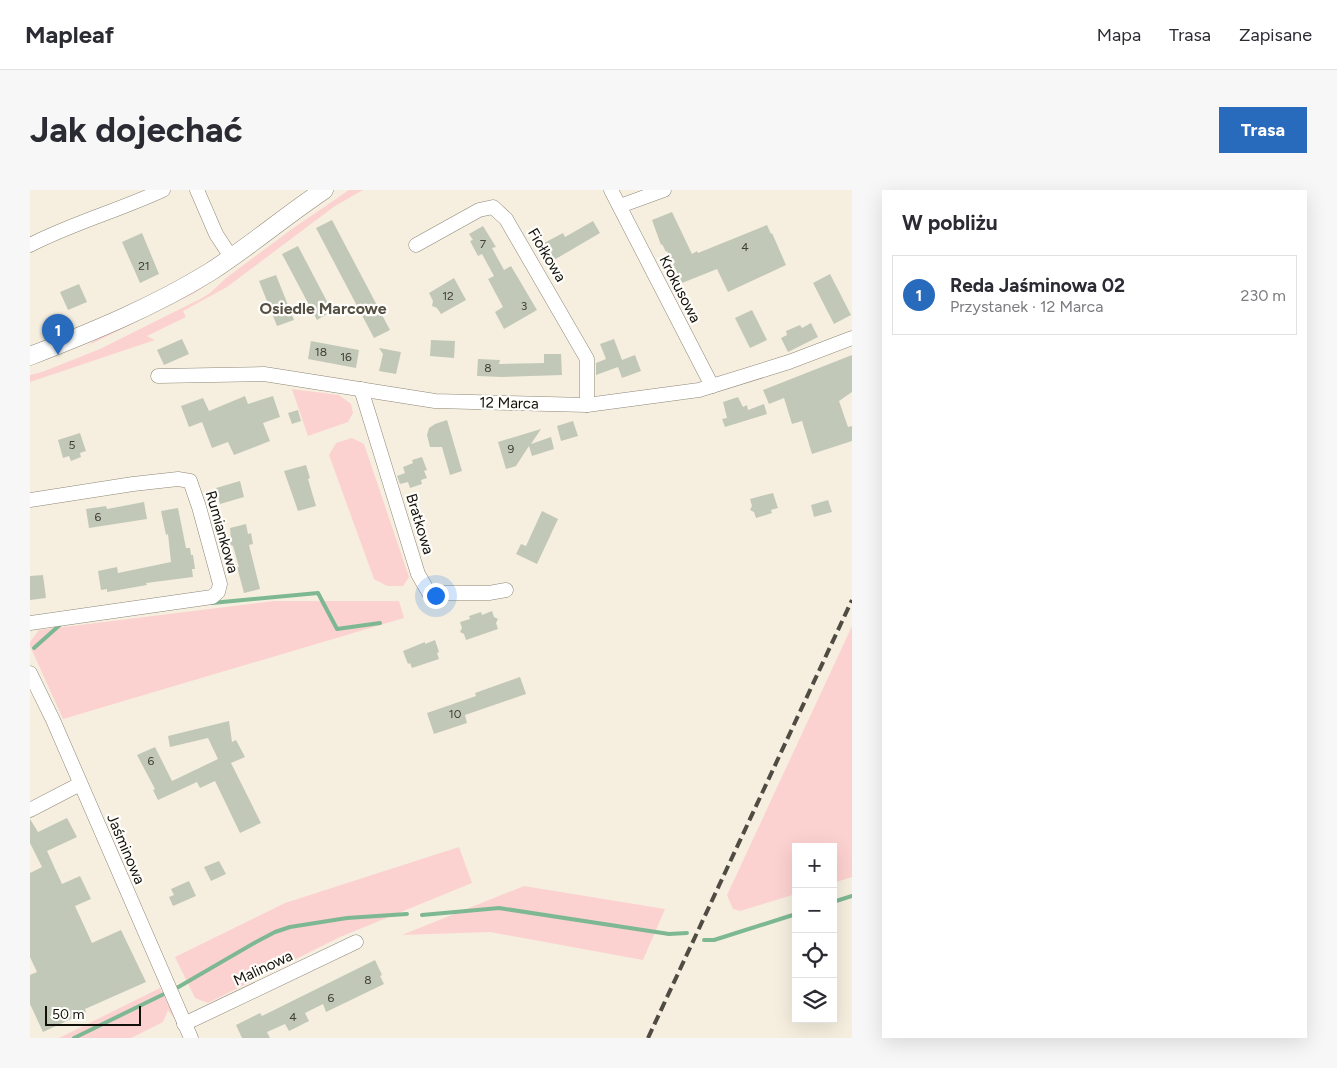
<!DOCTYPE html>
<html lang="pl">
<meta charset="utf-8">
<style>
:root{--surface:#fff;--page:#f7f7f7;--text:#2b2b33;--muted:#7c7c81;--line:#e1e1e2;--accent:#286abb}
body{margin:0;font-family:Figtree,sans-serif;background:var(--page);color:var(--text)}
.controls{position:absolute;right:15px;bottom:15px;display:grid;overflow:hidden;border-radius:0px;box-shadow:0 5px 20px #0002}
.controls button{width:45px;height:45px;display:grid;place-items:center;padding:0;border:0;border-bottom:1px solid var(--line);background:var(--surface);color:var(--text);font:25px sans-serif}
.scale{position:absolute;left:15px;bottom:12px;width:96px;box-sizing:border-box;padding-left:5px;border:2px solid #12100a;border-top:0;font-size:14px;line-height:18px;white-space:nowrap;color:#12100a;-webkit-text-stroke:4px #fefdfa;paint-order:stroke}
.you{position:absolute;left:405px;top:405px;width:18px;height:18px;margin:-12px;border:4px solid #fff;border-radius:50%;background:#1a73e8;box-shadow:0 0 0 8px #1a73e833}
.badge{display:grid;place-items:center;width:32px;height:32px;border-radius:50%;background:var(--accent);color:#fff;font-size:16px;font-weight:700}
.pin{position:absolute;translate:-50% -41px;filter:drop-shadow(0 1px 2px #0008)}
.pin::after{content:'';position:absolute;top:26px;width:18px;height:15px;background:inherit;clip-path:polygon(0 0,100% 0,50% 100%)}
.list{margin:0;padding:0;list-style:none}
h2{display:flex;justify-content:space-between;align-items:center;height:65px;margin:0;padding:0 20px;font-size:21px}
h2 small{font-size:16px;font-weight:400;color:var(--muted)}
.list li{display:grid;grid-template-columns:32px 1fr auto;gap:15px;align-items:center;box-sizing:border-box;height:80px;margin:0 10px 10px;padding:0 10px;border:1px solid var(--line);border-radius:0px}
.list b{display:block;font-size:19px;white-space:nowrap}
.list p{margin:0;font-size:16px;white-space:nowrap;color:var(--muted)}
.list em{font-size:16px;font-style:normal;color:var(--muted)}
.icon{flex:none;width:28px;height:28px;fill:none;stroke:currentColor;stroke-width:2;stroke-linecap:round;stroke-linejoin:round}
.map{position:relative;flex:none;width:822px;height:848px;overflow:hidden;border-radius:0px}
header{display:flex;align-items:center;gap:30px;box-sizing:border-box;height:70px;padding:0 25px;background:var(--surface);border-bottom:1px solid var(--line)}
header strong{font-size:24px}
nav{display:flex;gap:28px;margin-inline-start:auto;font-size:18px}
.intro{display:flex;align-items:center;justify-content:space-between;box-sizing:border-box;height:120px;padding:0 30px}
h1{margin:0;font-size:35px}
.button{padding:12px 22px;border-radius:0px;background:var(--accent);color:#fff;font-size:18px;font-weight:700}
main{display:flex;gap:30px;padding:0 30px}
aside{flex:1;background:var(--surface);border-radius:0px;box-shadow:0 5px 20px #0002}
.map>svg:first-child{display:block}
.green{fill:#fcd2d0}
.lines{fill:none;stroke-linecap:round;stroke-linejoin:round}
.stream{stroke:#7eb892;stroke-width:4}
.building{fill:#c2c8b8}
.minor-casing{stroke:#8d8778;stroke-width:15}
.tertiary-casing{stroke:#8d8778;stroke-width:19}
.minor{stroke:#fff;stroke-width:14}
.tertiary{stroke:#fff;stroke-width:18}
.rail{stroke:#504c44;stroke-width:4;stroke-dasharray:10 5;stroke-linecap:butt}
.labels{text-anchor:middle;stroke-width:4.5;stroke-linejoin:round;paint-order:stroke}
.number-label{font-size:12px;fill:#3e3e36}
.street-label{font-size:15px;fill:#12100a;stroke:#fefdfa}
.neighbourhood-label{font-size:16px;font-weight:bold;fill:#555043;stroke:#fefdfa}
</style>
<header>
<strong>Mapleaf</strong>
<nav><a>Mapa</a><a>Trasa</a><a>Zapisane</a></nav>
</header>
<div class="intro"><h1>Jak dojechać</h1><a class="button">Trasa</a></div>
<main>
<div class="map">
<svg width="822" height="848" viewBox="0 0 822 848">
<rect width="100%" height="100%" fill="#f6efdf"/>
<!-- green -->
<g class="green">
<polygon points="319,0 333,0 305,16 197,97 153,121 156,127 117,146 125,150 0,192 0,185 12,182 70,159 170,109 180,103 196,88 262,39"/>
<polygon points="178,91 177,95 163,104 57,156 71,146"/>
<polygon points="262,199 309,205 321,214 323,223 318,232 278,246"/>
<polygon points="322,248 334,254 379,387 373,396 357,396 344,389 299,265 306,253"/>
<polygon points="244,411 369,411 374,428 33,529 0,456 0,452 9,440"/>
<polygon points="822,436 822,687 803,693 803,657 766,657 766,704 710,721 703,719 697,705"/>
<polygon points="429,657 442,693 310,747 178,813 165,808 145,767 255,713"/>
<polygon points="494,696 635,719 613,770 460,742 372,745"/>
<polygon points="130,798 149,835 138,820 133,832 101,848 29,848"/>
</g>
<g class="lines">
<!-- stream -->
<g class="stream">
<polyline points="182,413 288,403 307,439 350,433"/>
<polyline points="4,458 32,433"/>
<polyline points="803,712 822,706"/>
<polyline points="392,725 469,718 639,744 657,743"/>
<polyline points="674,750 684,750 766,724"/>
<polyline points="145,799 226,752 245,742 260,737 317,728 377,724"/>
<polyline points="44,848 134,804"/>
</g>
</g>
<!-- building -->
<g class="building">
<polygon points="642,22 662,64 667,61 668,63 737,35 741,44 742,43 756,75 698,102 687,79 652,93 637,61 636,62 632,54 631,55 622,30"/>
<polygon points="302,30 360,140 344,148 286,38"/>
<polygon points="563,31 570,43 524,70 514,53 533,43 535,47"/>
<polygon points="453,36 466,57 462,58 474,80 481,76 507,120 474,139 465,122 473,117 458,89 464,86 452,64 448,66 440,51 443,50 439,44"/>
<polygon points="112,43 129,84 110,93 92,52"/>
<polygon points="268,56 302,121 287,130 252,64"/>
<polygon points="800,84 821,125 804,134 783,93"/>
<polygon points="246,85 264,130 247,136 229,91"/>
<polygon points="424,88 436,110 411,124 407,118 402,116 403,111 399,103"/>
<polygon points="49,94 57,112 38,120 30,102"/>
<polygon points="722,120 737,150 720,158 705,128"/>
<polygon points="781,133 788,147 758,162 751,148 757,145 756,141 770,135 772,138"/>
<polygon points="152,149 159,164 134,175 127,160"/>
<polygon points="584,149 592,170 605,165 611,181 592,188 588,177 566,185 566,173 576,169 570,154"/>
<polygon points="401,150 425,151 424,168 400,166"/>
<polygon points="281,151 329,160 326,178 278,169"/>
<polygon points="349,158 371,162 366,184 349,181 353,164"/>
<polygon points="514,164 531,164 532,185 471,187 447,186 448,169 470,170 469,174 514,173"/>
<polygon points="822,165 822,202 809,211 818,237 822,236 822,251 782,264 772,231 762,234 754,208 739,214 733,200"/>
<polygon points="215,206 218,214 243,206 250,227 233,233 240,251 204,265 198,252 182,258 172,232 159,237 151,216 173,208 179,221"/>
<polygon points="708,207 713,217 717,215 718,220 734,214 737,224 695,237 692,229 697,228 693,212"/>
<polygon points="268,220 271,231 262,234 258,223"/>
<polygon points="417,230 432,281 420,285 412,257 400,257 397,245 399,238 405,234"/>
<polygon points="543,231 548,246 531,251 527,236"/>
<polygon points="511,239 501,254 521,247 524,259 502,266 499,256 486,276 476,279 468,252"/>
<polygon points="50,243 56,261 50,263 51,267 41,271 39,266 33,268 28,250"/>
<polygon points="392,267 397,280 394,281 397,288 391,290 392,294 380,298 378,292 370,294 367,286 375,283 373,277 383,273 382,270"/>
<polygon points="276,275 280,288 278,289 286,316 268,321 254,281"/>
<polygon points="210,291 214,307 190,314 186,298"/>
<polygon points="743,303 748,318 741,320 742,323 726,328 724,322 720,320 722,316 720,309"/>
<polygon points="798,310 802,322 784,327 781,315"/>
<polygon points="114,312 117,329 59,338 56,319 76,316 77,319"/>
<polygon points="148,318 156,358 160,358 161,365 163,365 165,379 162,379 163,387 116,393 117,395 77,402 77,399 71,400 68,381 87,377 88,383 141,372 138,344 136,345 131,321"/>
<polygon points="512,321 528,329 507,374 486,364 491,354 496,356"/>
<polygon points="216,334 218,344 221,343 223,354 219,355 230,399 214,403 207,377 209,377 203,356 198,354 201,350 200,338"/>
<polygon points="13,385 16,408 0,410 0,386"/>
<polygon points="462,421 464,427 468,429 466,433 468,439 436,450 434,444 430,442 432,438 430,432 440,429 439,426 451,422 452,425"/>
<polygon points="405,450 409,462 407,463 409,469 382,478 380,473 378,474 373,461 395,452 395,454"/>
<polygon points="490,487 496,504 435,525 437,533 404,544 397,523 446,506 445,503"/>
<polygon points="199,531 202,552 206,550 215,567 201,573 231,633 210,643 185,591 170,598 167,592 128,610 123,600 125,599 107,565 125,557 142,591 188,569 178,548 140,557 138,546"/>
<polygon points="37,628 47,647 17,661 32,694 50,686 61,709 45,716 62,753 91,740 116,792 55,819 56,822 13,842 0,814 0,785 7,782 0,767 0,683 12,677 0,653 0,629 8,642"/>
<polygon points="189,671 196,684 181,691 174,677"/>
<polygon points="159,691 166,706 143,716 139,707 144,705 141,699"/>
<polygon points="345,770 352,785 350,786 354,794 296,822 293,814 275,823 279,831 259,841 255,834 237,842 240,848 212,848 206,835 230,823 232,826"/>
</g>
<g class="lines">
<!-- minor casing -->
<g class="minor-casing">
<g id="minor">
<polyline points="167,0 186,44 201,67"/>
<polyline points="581,0 682,196"/>
<polyline points="590,16 634,0"/>
<path d="M0 55C43 33 90 20 133 0"/>
<polyline points="386,55 449,20 463,17 476,29 557,169 557,215"/>
<polyline points="128,186 234,184 405,211 557,215 669,200 759,172 822,148"/>
<polyline points="331,199 388,384 399,403 459,403 476,400"/>
<polyline points="0,310 103,294 148,289 160,291 169,317 190,394 188,402 182,407 0,433"/>
<polyline points="0,483 23,530 161,848"/>
<polyline points="0,620 50,594"/>
<polyline points="154,834 326,752"/>
</g>
</g>
<!-- tertiary casing -->
<g class="tertiary-casing">
<path id="tertiary" d="M0 166C62 142 123 117 180 82 219 57 255 26 294 0"/>
</g>
<!-- minor -->
<use href="#minor" class="minor"/>
<!-- tertiary -->
<use href="#tertiary" class="tertiary"/>
<!-- rail -->
<polyline class="rail" points="618,848 822,410"/>
</g>
<g class="labels">
<!-- number labels -->
<g class="number-label">
<text x="453" y="58">7</text>
<text x="715" y="61">4</text>
<text x="114" y="80">21</text>
<text x="418" y="110">12</text>
<text x="494" y="120">3</text>
<text x="291" y="166">18</text>
<text x="316" y="171">16</text>
<text x="458" y="182">8</text>
<text x="42" y="259">5</text>
<text x="481" y="263">9</text>
<text x="68" y="331">6</text>
<text x="425" y="528">10</text>
<text x="121" y="575">6</text>
<text x="338" y="794">8</text>
<text x="301" y="812">6</text>
<text x="263" y="831">4</text>
</g>
<!-- street labels -->
<g class="street-label">
<text transform="translate(517 65) rotate(59)" y="5">Fiołkowa</text>
<text transform="translate(650 99) rotate(63)" y="5">Krokusowa</text>
<text transform="translate(479 213) rotate(1)" y="5">12 Marca</text>
<text transform="translate(390 334) rotate(73)" y="5">Bratkowa</text>
<text transform="translate(192 342) rotate(74)" y="5">Rumiankowa</text>
<text transform="translate(96 659) rotate(67)" y="5">Jaśminowa</text>
<text transform="translate(233 778) rotate(-25)" y="5">Malinowa</text>
</g>
<!-- neighbourhood labels -->
<g class="neighbourhood-label">
<text x="293" y="124">Osiedle Marcowe</text>
</g>
</g>
</svg>
<div class="controls">
<button>+</button>
<button>−</button>
<button><svg class="icon" aria-label="locate" viewBox="0 0 24 24"><circle cx="12" cy="12" r="6"/><path d="M12 2v4M12 18v4M2 12h4M18 12h4"/></svg></button>
<button><svg class="icon" aria-label="layers" viewBox="0 0 24 24"><path d="M12 4l9 5-9 5-9-5zM3 14l9 5 9-5"/></svg></button>
</div>
<div class="scale">50 m</div>
<div class="you"></div>
<div class="pin badge" style="left:28px;top:165px">1</div>
</div>
<aside>
<h2>W pobliżu<small></small></h2>
<ul class="list">
<li><span class="badge">1</span><div><b>Reda Jaśminowa 02</b><p>Przystanek · 12 Marca</p></div><em>230 m</em></li>
</ul>
</aside>
</main>
